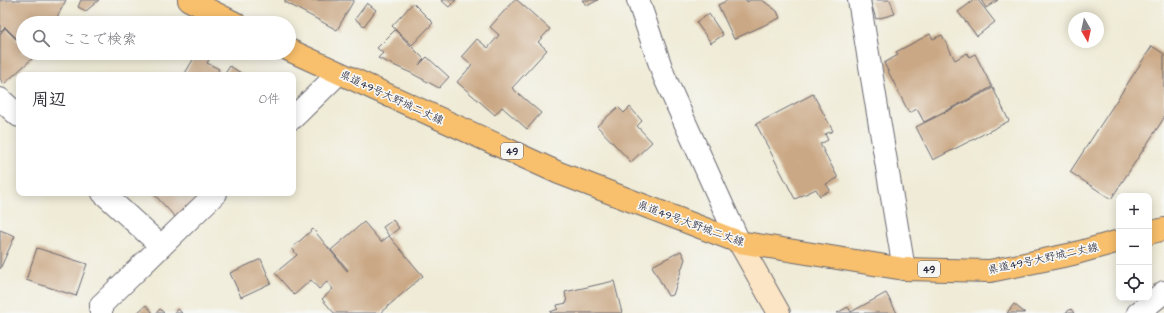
<!DOCTYPE html>
<html lang="ja">
<meta charset="utf-8">
<style>
:root{--surface:#fff;--page:#f7f7f7;--text:#2b2b33;--muted:#7c7c81;--line:#e1e1e2}
body{margin:0;font-family:"Architects Daughter","Klee One",sans-serif;background:var(--page);color:var(--text)}
.controls{position:absolute;right:12px;bottom:12px;display:grid;overflow:hidden;border-radius:8px;box-shadow:0 2px 10px #0003}
.controls button{width:36px;height:36px;display:grid;place-items:center;padding:0;border:0;border-bottom:1px solid var(--line);background:var(--surface);color:var(--text);font:20px sans-serif}
.compass{position:absolute;left:1068px;top:12px;width:36px;height:36px;border-radius:50%;background:var(--surface);box-shadow:0 2px 10px #0003;rotate:171deg}
.list{margin:0;padding:0;list-style:none}
h2{display:flex;justify-content:space-between;align-items:center;height:52px;margin:0;padding:0 16px;font-size:17px}
h2 small{font-size:13px;font-weight:400;color:var(--muted)}
.icon{flex:none;width:22px;height:22px;fill:none;stroke:currentColor;stroke-width:2;stroke-linecap:round;stroke-linejoin:round}
.map{position:relative;flex:none;width:1164px;height:313px;overflow:hidden}
.search{position:absolute;background:var(--surface);box-shadow:0 2px 10px #0003;left:16px;top:16px;width:280px;height:44px;display:flex;align-items:center;gap:10px;box-sizing:border-box;padding:0 14px;border-radius:22px;color:var(--muted);font-size:15px}
.panel{position:absolute;background:var(--surface);box-shadow:0 2px 10px #0003;left:16px;top:72px;width:280px;height:124px;border-radius:8px}
.map>svg:first-child{display:block}
.building{fill:#caa885}
.lines{fill:none;stroke-linecap:round;stroke-linejoin:round}
.minor-casing{stroke:#6a6871;stroke-width:24}
.tertiary-casing{stroke:#6a6871;stroke-width:24}
.secondary-casing{stroke:#6a6871;stroke-width:24}
.primary-casing{stroke:#6a6871;stroke-width:24}
.minor{stroke:#fff;stroke-width:22}
.tertiary{stroke:#fff;stroke-width:22}
.secondary{stroke:#fce5c4;stroke-width:22}
.primary{stroke:#f8bf6c;stroke-width:22}
.labels{text-anchor:middle;stroke-width:3.5;stroke-linejoin:round;paint-order:stroke}
.shield{fill:#f6f6f2;stroke:#626272;stroke-width:1}
.shield-label{font-size:10px;font-weight:bold;fill:#22223b}
.street-label{font-size:11px;fill:#22223b;stroke:#f6f6f2}
</style>
<div class="map">
<svg width="1164" height="313" viewBox="0 0 1164 313">
<rect width="100%" height="100%" fill="#f6f6f2"/>
<filter id="ink" filterUnits="userSpaceOnUse"><feTurbulence type="fractalNoise" baseFrequency=".025" numOctaves="2"/><feDisplacementMap in="SourceGraphic" scale="8" xChannelSelector="R" yChannelSelector="G"/><feConvolveMatrix kernelMatrix="1 2 1 2 8 2 1 2 1" color-interpolation-filters="sRGB"/></filter>
<filter id="wash" filterUnits="userSpaceOnUse"><feTurbulence type="fractalNoise" baseFrequency=".012" numOctaves="4" result="noise"/><feDisplacementMap in="SourceGraphic" scale="16" xChannelSelector="R" yChannelSelector="G"/><feGaussianBlur stdDeviation="0.9" result="paint"/><feColorMatrix in="noise" values="0 0 0 0 0 0 0 0 0 0 0 0 0 0 0 0 0 1.4 0 .05"/><feComposite in="paint" operator="in"/></filter>
<g filter="url(#wash)">
<rect width="100%" height="100%" fill="#efebd6"/>
<g id="blocks">
<!-- building -->
<g class="building">
<polygon points="0,0 66,0 54,23 23,23 23,41 15,37 4,26 5,27 0,32"/>
<polygon points="81,0 99,0 86,11 78,7"/>
<polygon points="285,0 354,0 337,30 285,2"/>
<polygon points="441,0 456,0 449,7"/>
<polygon points="514,0 517,0 550,29 538,42 547,50 512,88 541,113 527,129 502,107 495,115 457,82 472,65 462,56 477,39 488,48 499,35 490,27"/>
<polygon points="582,0 598,0 587,6"/>
<polygon points="728,0 747,0 747,2 750,0 762,0 777,11 780,18 734,39 718,5"/>
<polygon points="870,0 890,0 895,14 876,19"/>
<polygon points="974,0 978,0 995,22 977,36 958,12"/>
<polygon points="981,0 998,0 986,8"/>
<polygon points="367,3 376,10 364,26 355,19"/>
<polygon points="413,3 433,23 412,45 392,26"/>
<polygon points="709,14 723,35 711,43 696,22"/>
<polygon points="5,28 23,46 23,53 30,53 34,57 4,84 0,79 0,34"/>
<polygon points="395,30 424,59 419,65 427,57 449,77 439,88 411,73 378,58 383,53 377,48"/>
<polygon points="930,34 933,39 942,35 955,60 967,53 969,57 975,54 992,87 924,122 917,109 909,113 884,63 898,55 896,52"/>
<polygon points="1152,46 1164,54 1164,118 1111,199 1070,172"/>
<polygon points="197,53 206,53 211,56 207,63 219,69 216,75 184,75"/>
<polygon points="230,66 244,75 224,75"/>
<polygon points="993,88 1009,121 933,160 916,127"/>
<polygon points="813,94 833,131 825,134 828,140 820,144 838,178 826,184 830,190 820,196 816,189 795,199 756,124"/>
<polygon points="618,107 624,113 630,107 642,121 637,126 652,142 631,162 597,126"/>
<polygon points="153,193 207,193 177,219"/>
<polygon points="393,220 399,228 389,236 383,227"/>
<polygon points="364,222 381,242 389,236 423,276 380,313 334,313 322,299 333,289 327,282 319,289 311,280 294,295 275,273 297,255 292,248 313,229 347,271 348,270 331,250"/>
<polygon points="0,230 15,236 0,269"/>
<polygon points="37,248 87,264 76,296 26,280"/>
<polygon points="681,251 685,259 673,295 668,296 652,266"/>
<polygon points="261,259 271,283 241,297 230,273"/>
<polygon points="614,281 622,313 551,313 550,312 558,309 557,305 567,303 565,292"/>
<polygon points="886,293 897,313 837,313 848,307 851,312"/>
<polygon points="1014,304 1025,313 1007,313"/>
<polygon points="146,305 153,313 137,313"/>
<polygon points="160,309 164,313 156,313"/>
<polygon points="178,309 182,313 173,313"/>
<polygon points="1071,309 1074,313 1065,313"/>
</g>
</g>
</g>
<g filter="url(#ink)">
<use href="#blocks" fill-opacity="0" stroke="#6a6871" stroke-width="1"/>
<g class="lines">
<!-- minor casing -->
<g class="minor-casing">
<g id="minor">
<polyline points="859,0 904,269"/>
<polyline points="0,99 19,116"/>
<polyline points="293,118 339,73"/>
<polyline points="103,193 161,246"/>
<polyline points="101,313 101,305 216,193"/>
<polyline points="1138,313 1164,292"/>
</g>
</g>
<!-- tertiary casing -->
<g class="tertiary-casing">
<polyline id="tertiary" points="638,0 664,76 739,242"/>
</g>
<!-- secondary casing -->
<g class="secondary-casing">
<polyline id="secondary" points="739,242 779,313"/>
</g>
<!-- primary casing -->
<g class="primary-casing">
<g id="primary">
<polyline points="189,0 235,23"/>
<polyline points="289,50 559,173 739,242 904,269 990,271 1073,254 1119,241"/>
<polyline points="1149,233 1164,229"/>
</g>
</g>
<!-- minor -->
<use href="#minor" class="minor"/>
<!-- tertiary -->
<use href="#tertiary" class="tertiary"/>
<!-- secondary -->
<use href="#secondary" class="secondary"/>
<!-- primary -->
<use href="#primary" class="primary"/>
</g>
</g>
<g class="labels">
<!-- shield labels -->
<g class="shield">
<rect x="501" y="143" width="22" height="16" rx="3"/>
<rect x="918" y="261" width="22" height="16" rx="3"/>
</g>
<g class="shield-label">
<text x="512" y="155">49</text>
<text x="929" y="273">49</text>
</g>
<!-- street labels -->
<g class="street-label">
<text transform="translate(392 97) rotate(25)" y="4">県道49号大野城二丈線</text>
<text transform="translate(691 223) rotate(20)" y="4">県道49号大野城二丈線</text>
<text transform="translate(1043 258) rotate(-12)" y="4">県道49号大野城二丈線</text>
</g>
</g>
</svg>
<div class="controls">
<button>+</button>
<button>−</button>
<button><svg class="icon" aria-label="locate" viewBox="0 0 24 24"><circle cx="12" cy="12" r="6"/><path d="M12 2v4M12 18v4M2 12h4M18 12h4"/></svg></button>
</div>
<svg class="compass" viewBox="-18 -18 36 36"><path d="M0-13l5 13h-10z" fill="#e53935"/><path d="M0 13l5-13h-10z" fill="#7c7c81"/></svg>
<div class="search"><svg class="icon" aria-label="search" viewBox="0 0 24 24"><circle cx="10" cy="10" r="6"/><path d="M15 15l6 6"/></svg>ここで検索</div>
<section class="panel">
<h2>周辺<small>0件</small></h2>
<ul class="list">
</ul>
</section>
</div>
